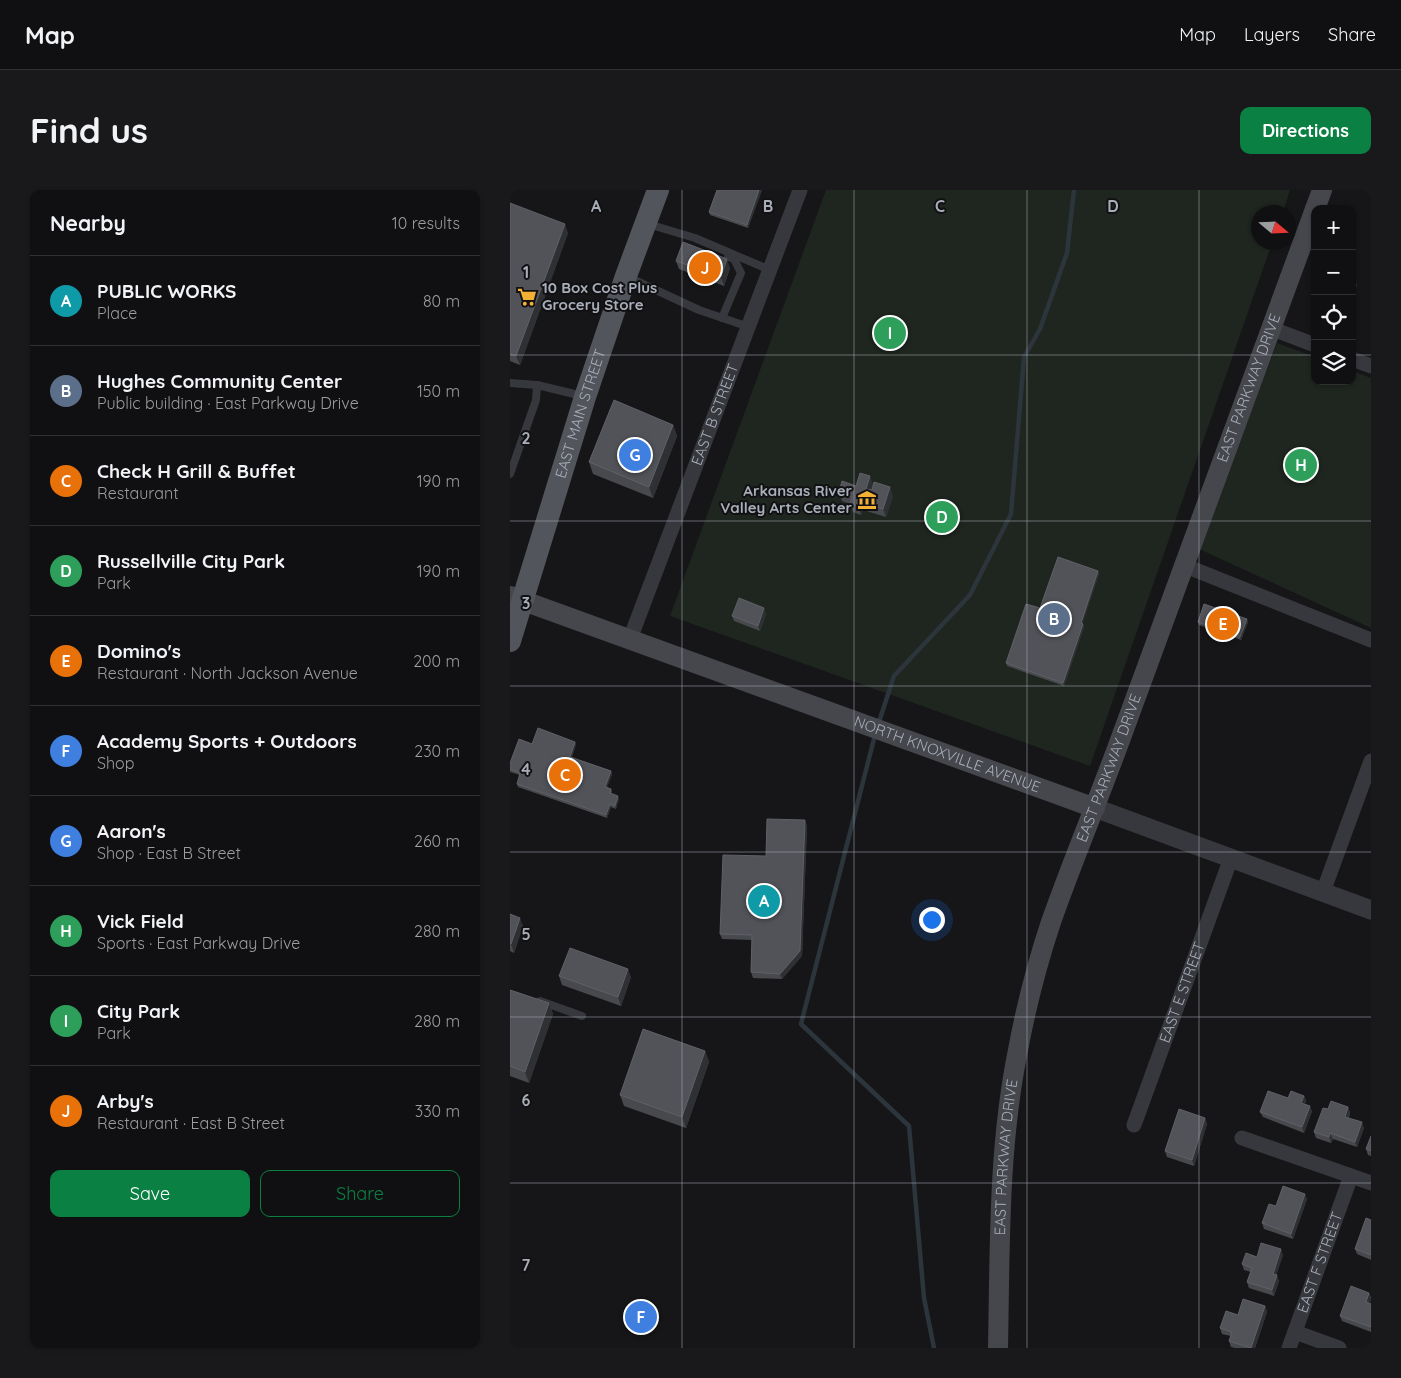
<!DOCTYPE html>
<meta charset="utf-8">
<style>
:root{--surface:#101012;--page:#19191b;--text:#f1f3f6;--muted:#9c9d9f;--line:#303032;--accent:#0b8043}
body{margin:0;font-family:Quicksand,sans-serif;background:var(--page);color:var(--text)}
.controls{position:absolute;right:15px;top:15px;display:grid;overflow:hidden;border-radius:10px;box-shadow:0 1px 4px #0004}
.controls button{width:45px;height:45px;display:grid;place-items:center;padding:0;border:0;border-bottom:1px solid var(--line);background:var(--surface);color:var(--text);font:25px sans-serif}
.compass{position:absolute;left:741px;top:15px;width:45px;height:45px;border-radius:50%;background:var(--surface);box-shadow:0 1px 4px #0004;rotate:109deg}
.you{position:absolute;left:421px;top:729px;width:18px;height:18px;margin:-12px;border:4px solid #fff;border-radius:50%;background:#1a73e8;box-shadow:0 0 0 8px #1a73e833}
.badge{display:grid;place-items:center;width:32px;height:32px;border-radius:50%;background:var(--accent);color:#fff;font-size:16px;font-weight:700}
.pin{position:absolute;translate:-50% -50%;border:2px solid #fff;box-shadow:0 1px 5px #0006}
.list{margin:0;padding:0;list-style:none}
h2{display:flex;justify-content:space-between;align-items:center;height:65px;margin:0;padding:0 20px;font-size:21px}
h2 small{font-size:16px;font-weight:400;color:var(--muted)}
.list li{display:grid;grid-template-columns:32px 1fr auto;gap:15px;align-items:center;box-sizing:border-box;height:90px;padding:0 20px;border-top:1px solid var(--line)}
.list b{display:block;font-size:19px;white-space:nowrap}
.list p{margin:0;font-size:16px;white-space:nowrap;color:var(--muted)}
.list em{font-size:16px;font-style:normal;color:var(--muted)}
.actions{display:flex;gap:10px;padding:15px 20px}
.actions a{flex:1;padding:11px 0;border:1px solid var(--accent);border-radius:10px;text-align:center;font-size:18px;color:var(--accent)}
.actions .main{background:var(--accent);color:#fff}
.icon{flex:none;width:28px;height:28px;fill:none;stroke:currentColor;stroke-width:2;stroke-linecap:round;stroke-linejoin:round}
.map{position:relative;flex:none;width:861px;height:1158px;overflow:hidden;border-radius:10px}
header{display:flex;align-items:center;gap:30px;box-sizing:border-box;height:70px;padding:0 25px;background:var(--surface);border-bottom:1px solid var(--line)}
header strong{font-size:24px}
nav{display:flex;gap:28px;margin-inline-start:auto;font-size:18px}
.intro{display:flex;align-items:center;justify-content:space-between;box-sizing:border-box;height:120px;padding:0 30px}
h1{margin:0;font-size:35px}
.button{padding:12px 22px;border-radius:10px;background:var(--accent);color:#fff;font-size:18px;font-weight:700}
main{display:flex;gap:30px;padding:0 30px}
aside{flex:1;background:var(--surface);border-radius:10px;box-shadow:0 1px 4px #0004}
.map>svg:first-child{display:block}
.green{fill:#1e261f}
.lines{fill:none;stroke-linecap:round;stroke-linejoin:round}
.stream{stroke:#2c353c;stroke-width:4.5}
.service{stroke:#37383d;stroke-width:8}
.minor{stroke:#37383d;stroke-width:15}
.tertiary{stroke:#37383d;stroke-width:19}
.secondary{stroke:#45474d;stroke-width:20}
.primary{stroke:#53555c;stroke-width:22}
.wall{fill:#47494d}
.shaded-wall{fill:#2f3033}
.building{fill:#525359;stroke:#5f6168}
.grid{fill:none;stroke:#a8adb8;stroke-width:1;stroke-opacity:0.55}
.labels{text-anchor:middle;stroke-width:4;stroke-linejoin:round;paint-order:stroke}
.poi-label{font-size:15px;font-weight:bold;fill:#a8adb8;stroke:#111113;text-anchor:start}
.street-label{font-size:15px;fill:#a8adb8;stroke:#111113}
.grid-label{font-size:16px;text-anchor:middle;font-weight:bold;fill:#a8adb8;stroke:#111113;stroke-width:4;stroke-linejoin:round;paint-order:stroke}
</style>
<header>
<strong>Map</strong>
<nav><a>Map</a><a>Layers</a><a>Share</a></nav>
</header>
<div class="intro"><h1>Find us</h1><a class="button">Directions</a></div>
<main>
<aside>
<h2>Nearby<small>10 results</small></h2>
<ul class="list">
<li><span class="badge" style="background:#0f9aa8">A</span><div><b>PUBLIC WORKS</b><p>Place</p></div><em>80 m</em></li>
<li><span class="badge" style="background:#5c6f8a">B</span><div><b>Hughes Community Center</b><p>Public building · East Parkway Drive</p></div><em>150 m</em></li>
<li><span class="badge" style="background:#e8710a">C</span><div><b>Check H Grill &amp; Buffet</b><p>Restaurant</p></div><em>190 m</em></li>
<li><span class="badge" style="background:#2e9e5b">D</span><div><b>Russellville City Park</b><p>Park</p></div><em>190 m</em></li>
<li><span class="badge" style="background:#e8710a">E</span><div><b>Domino's</b><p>Restaurant · North Jackson Avenue</p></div><em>200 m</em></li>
<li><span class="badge" style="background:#3f7fe0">F</span><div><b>Academy Sports + Outdoors</b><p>Shop</p></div><em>230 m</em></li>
<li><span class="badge" style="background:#3f7fe0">G</span><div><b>Aaron's</b><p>Shop · East B Street</p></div><em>260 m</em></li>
<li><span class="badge" style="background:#2e9e5b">H</span><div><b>Vick Field</b><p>Sports · East Parkway Drive</p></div><em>280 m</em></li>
<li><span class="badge" style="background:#2e9e5b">I</span><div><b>City Park</b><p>Park</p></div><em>280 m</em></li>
<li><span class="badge" style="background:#e8710a">J</span><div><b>Arby's</b><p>Restaurant · East B Street</p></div><em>330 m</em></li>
</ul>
<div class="actions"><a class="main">Save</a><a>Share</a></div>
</aside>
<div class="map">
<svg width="861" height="1158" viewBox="0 0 861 1158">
<rect width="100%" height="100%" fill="#161618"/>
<!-- green -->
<g class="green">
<polygon points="316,0 780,0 773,22 748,22 748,52 762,53 580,576 160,426"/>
<polygon points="767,153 805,167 805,191 842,191 842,181 861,188 861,438 689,359"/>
</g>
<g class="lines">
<!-- stream -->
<g class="stream">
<polyline points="368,535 384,486 460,405 501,324 514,167 530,139 557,63 564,0"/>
<polyline points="365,545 291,834 399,936 414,1108 424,1158"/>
</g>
<!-- service -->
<g class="service">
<polyline points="138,34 185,48 260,80"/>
<polyline points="118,87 189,120 239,137"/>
<polyline points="212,128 231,83 224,69 218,67"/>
<polyline points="0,193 27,195 73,206"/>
<polyline points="0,284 26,210 27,195"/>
<polyline points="30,811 72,826"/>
</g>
<!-- minor -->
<g class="minor">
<polyline points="760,138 805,155"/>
<polyline points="842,169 861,176"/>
<polyline points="673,375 861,450"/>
<path id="s1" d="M120 449 290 0"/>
<polyline points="813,702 861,571"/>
<path id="s2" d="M624 935 721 668"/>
<polyline points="732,948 861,993"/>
<polyline points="785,1142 829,1158"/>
<path id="s3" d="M779 1158 841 986"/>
</g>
<!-- tertiary -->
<polyline class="tertiary" points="585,618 861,720"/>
<!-- secondary -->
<g class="secondary">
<polyline points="805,19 812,0"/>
<path id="s4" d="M0 406 585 618"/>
<path id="s5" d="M488 1158C490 1058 488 958 508 860 516 817 527 774 541 732 562 672 587 613 609 553 673 375 739 197 805 19"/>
</g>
<!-- primary -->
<path class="primary" id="s6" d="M0 451 75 207 116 86 148 0"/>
</g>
<!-- wall -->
<g class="wall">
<polygon points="207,0 252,0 238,38 200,25 199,22"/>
<polygon points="0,13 58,43 10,175 0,171"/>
<polygon points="166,71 220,78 214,96 169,79"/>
<polygon points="163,235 167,246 143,308 83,284 79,272"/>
<polygon points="363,294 361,300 383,306 376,327 353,320 351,325 343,322 340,314 332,311 329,302 346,296"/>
<polygon points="588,381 589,384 572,434 574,437 554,496 497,476 496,473 530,418"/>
<polygon points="256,424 250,441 224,431 222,426"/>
<polygon points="688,432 738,432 731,450 689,435"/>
<polygon points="65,552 66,554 62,567 101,581 102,584 97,597 101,599 102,602 101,603 109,609 106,619 101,617 97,628 8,597 7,594 10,585 0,582 0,573"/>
<polygon points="297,636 292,766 272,789 243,788 241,782 242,750 212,749 210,744 256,666"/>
<polygon points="0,724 13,736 4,763 0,761"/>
<polygon points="49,786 121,787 111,816 52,795"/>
<polygon points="0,800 39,813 43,824 19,893 0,886"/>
<polygon points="195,861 199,872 176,938 114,916 110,905"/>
<polygon points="794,906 796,911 795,914 802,921 794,943 753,927 750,922 778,908"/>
<polygon points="838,917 840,923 839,928 854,938 847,957 823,949 821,953 806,948 804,942 818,919"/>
<polygon points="695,928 697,934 684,976 657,967 655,961"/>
<polygon points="861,946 861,966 858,965 856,959"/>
<polygon points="797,1009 783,1049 754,1039 752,1033 766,1016"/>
<polygon points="861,1030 861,1070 847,1064 845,1059"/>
<polygon points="773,1065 766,1085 769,1091 764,1106 739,1098 737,1092 741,1082 734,1080 732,1074 747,1067"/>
<polygon points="859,1103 861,1107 860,1113 861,1114 861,1142 832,1131 830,1126"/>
<polygon points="755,1116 757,1122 745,1158 725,1158 721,1157 719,1151 721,1146 712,1144 710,1138 728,1125"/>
</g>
<!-- shaded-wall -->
<g class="shaded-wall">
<polygon points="249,0 252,0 238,38 237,35"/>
<polygon points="55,34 58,43 10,175 6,166"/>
<polygon points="217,69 220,78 214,96 211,87"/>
<polygon points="843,83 847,95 842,108 842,85"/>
<polygon points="163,235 167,246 143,308 139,297"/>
<polygon points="360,286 363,294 359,307 356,299"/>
<polygon points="380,297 383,306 376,327 373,319"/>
<polygon points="350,311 353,320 351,325 348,316"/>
<polygon points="588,381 589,384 572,436 571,433"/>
<polygon points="254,418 256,424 250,441 248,436"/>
<polygon points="737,429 738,432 731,450 730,447"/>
<polygon points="573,434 574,437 554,496 553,493"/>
<polygon points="65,552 66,554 61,569 60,567"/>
<polygon points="101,581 102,584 96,600 95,597"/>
<polygon points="108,606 109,609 106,619 105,616"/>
<polygon points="100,614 101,617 97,628 96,625"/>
<polygon points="295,630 297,636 292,766 272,789 270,784"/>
<polygon points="10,728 13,736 4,763 1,754"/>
<polygon points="118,779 121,787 111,816 108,807"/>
<polygon points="39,813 43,824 19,893 15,882"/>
<polygon points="195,861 199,872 176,938 172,927"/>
<polygon points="794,906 796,911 793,918 791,913"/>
<polygon points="800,916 802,921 794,943 792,937"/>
<polygon points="838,917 840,923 837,932 835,927"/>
<polygon points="695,928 697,934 684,976 682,970"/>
<polygon points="852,932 854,938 847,957 845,952"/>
<polygon points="820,943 823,949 821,953 819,947"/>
<polygon points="795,1004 797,1009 783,1049 781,1044"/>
<polygon points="771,1059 773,1065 765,1089 763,1084"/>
<polygon points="767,1085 769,1091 764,1106 762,1100"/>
<polygon points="859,1103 861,1110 858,1117 856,1112"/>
<polygon points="755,1116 757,1122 745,1158 741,1158"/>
</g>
<!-- building -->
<g class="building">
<polygon points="207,0 249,0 237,35 199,22"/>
<polygon points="0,13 55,34 6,166 0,164"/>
<polygon points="173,52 217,69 211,87 166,71"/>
<polygon points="104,210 163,235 139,297 79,272"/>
<polygon points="350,283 360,286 356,299 362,300 364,292 380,297 373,319 350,311 348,316 340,314 342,307 329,302 332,291 346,296"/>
<polygon points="548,367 588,381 571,433 573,434 553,493 496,473 516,414 530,418"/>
<polygon points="229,408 254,418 248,436 222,426"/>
<polygon points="694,414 737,429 730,447 688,432"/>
<polygon points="28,538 65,552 60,567 101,581 95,597 101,599 100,603 108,606 105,616 100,614 96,625 7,594 10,583 0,579 0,573 9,549 22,554"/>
<polygon points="257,629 295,630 290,761 270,784 241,782 242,745 210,744 213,665 256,666"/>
<polygon points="0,724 10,728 1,754 0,754"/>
<polygon points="60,758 118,779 108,807 49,786"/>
<polygon points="0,800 39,813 15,882 0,876"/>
<polygon points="133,839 195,861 172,927 110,905"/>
<polygon points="758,901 778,908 781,901 794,906 791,913 800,916 792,937 750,922"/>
<polygon points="821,911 838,917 835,927 852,932 845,952 820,943 819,947 804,942 813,918 818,919"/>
<polygon points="669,919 695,928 682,970 655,961"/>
<polygon points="861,946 861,961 856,959"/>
<polygon points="773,996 795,1004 781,1044 752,1033 759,1014 766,1016"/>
<polygon points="856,1028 861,1030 861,1065 845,1059"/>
<polygon points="751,1053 771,1059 763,1084 767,1085 762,1100 737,1092 742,1078 732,1074 736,1063 747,1067"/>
<polygon points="841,1096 859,1103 856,1112 861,1114 861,1137 830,1126"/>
<polygon points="733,1109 755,1116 741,1158 719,1151 722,1142 710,1138 716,1121 728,1125"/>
</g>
<!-- grid -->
<path class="grid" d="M172 0V1158M344 0V1158M517 0V1158M689 0V1158M0 165H805M842 165H861M0 331H861M0 496H861M0 662H861M0 827H861M0 993H861"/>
<!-- icons -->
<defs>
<g id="supermarket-bare" transform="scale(1.5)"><path d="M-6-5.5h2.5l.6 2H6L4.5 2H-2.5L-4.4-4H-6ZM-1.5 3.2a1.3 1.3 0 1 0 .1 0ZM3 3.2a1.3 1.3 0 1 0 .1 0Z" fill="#f2b134" stroke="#111113" stroke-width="2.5" paint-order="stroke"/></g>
<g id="museum-bare" transform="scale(1.5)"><path d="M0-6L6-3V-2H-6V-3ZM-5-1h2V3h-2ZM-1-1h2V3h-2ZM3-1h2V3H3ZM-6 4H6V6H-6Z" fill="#f2b134" stroke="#111113" stroke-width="2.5" paint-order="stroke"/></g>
</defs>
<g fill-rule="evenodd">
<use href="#supermarket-bare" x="17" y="107"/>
<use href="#museum-bare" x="357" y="310"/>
</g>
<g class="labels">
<!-- poi labels -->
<g class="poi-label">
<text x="32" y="103">10 Box Cost Plus<tspan x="32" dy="17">Grocery Store</tspan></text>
<text x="342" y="306" text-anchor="end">Arkansas River<tspan x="342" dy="17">Valley Arts Center</tspan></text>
</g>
<!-- street labels -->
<g class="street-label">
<text dy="5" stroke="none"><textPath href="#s5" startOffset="1001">EAST PARKWAY DRIVE</textPath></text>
<text dy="5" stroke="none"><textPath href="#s6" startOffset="238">EAST MAIN STREET</textPath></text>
<text dy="5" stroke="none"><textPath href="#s1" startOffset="240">EAST B STREET</textPath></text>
<text dy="5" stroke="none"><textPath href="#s4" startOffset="465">NORTH KNOXVILLE AVENUE</textPath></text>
<text dy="5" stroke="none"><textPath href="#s5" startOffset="596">EAST PARKWAY DRIVE</textPath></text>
<text dy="5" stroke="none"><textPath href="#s2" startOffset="141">EAST E STREET</textPath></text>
<text dy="5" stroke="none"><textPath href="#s5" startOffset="191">EAST PARKWAY DRIVE</textPath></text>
<text dy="5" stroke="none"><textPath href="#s3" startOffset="91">EAST F STREET</textPath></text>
</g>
</g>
<g class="grid-label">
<text x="86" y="22">A</text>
<text x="258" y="22">B</text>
<text x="430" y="22">C</text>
<text x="603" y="22">D</text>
<text x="16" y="88">1</text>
<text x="16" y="254">2</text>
<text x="16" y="419">3</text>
<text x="16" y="585">4</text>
<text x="16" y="750">5</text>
<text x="16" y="916">6</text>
<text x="16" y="1081">7</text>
</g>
</svg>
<div class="controls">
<button>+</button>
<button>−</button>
<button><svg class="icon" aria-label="locate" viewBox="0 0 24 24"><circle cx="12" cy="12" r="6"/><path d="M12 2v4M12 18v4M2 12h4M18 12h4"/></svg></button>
<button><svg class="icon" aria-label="layers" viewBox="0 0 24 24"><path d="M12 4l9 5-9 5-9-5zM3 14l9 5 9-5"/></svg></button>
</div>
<svg class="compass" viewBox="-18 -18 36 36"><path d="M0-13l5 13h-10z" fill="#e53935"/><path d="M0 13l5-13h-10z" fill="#9c9d9f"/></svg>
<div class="you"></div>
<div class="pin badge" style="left:254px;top:711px;background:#0f9aa8">A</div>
<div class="pin badge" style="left:544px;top:429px;background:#5c6f8a">B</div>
<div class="pin badge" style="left:55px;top:585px;background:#e8710a">C</div>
<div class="pin badge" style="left:432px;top:327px;background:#2e9e5b">D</div>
<div class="pin badge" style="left:713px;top:434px;background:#e8710a">E</div>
<div class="pin badge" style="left:131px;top:1127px;background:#3f7fe0">F</div>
<div class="pin badge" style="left:125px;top:265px;background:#3f7fe0">G</div>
<div class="pin badge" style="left:791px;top:275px;background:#2e9e5b">H</div>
<div class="pin badge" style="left:380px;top:143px;background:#2e9e5b">I</div>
<div class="pin badge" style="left:195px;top:78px;background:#e8710a">J</div>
</div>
</main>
